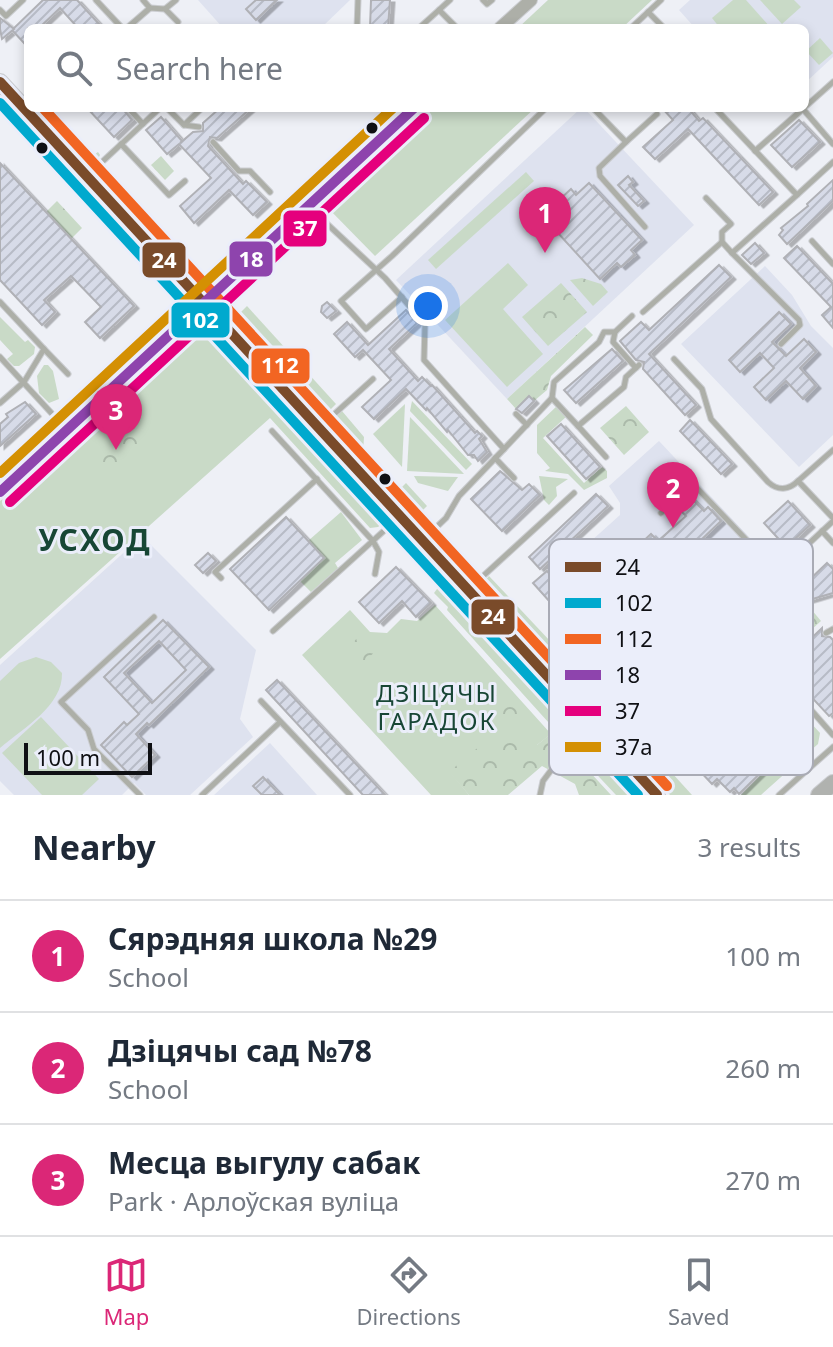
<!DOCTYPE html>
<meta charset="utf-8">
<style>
:root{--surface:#fff;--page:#f2f2f3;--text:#1f2937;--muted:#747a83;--line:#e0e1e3;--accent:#db2777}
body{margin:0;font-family:"Noto Sans",sans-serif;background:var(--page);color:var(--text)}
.scale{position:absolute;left:24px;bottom:20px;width:128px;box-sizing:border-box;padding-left:8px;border:4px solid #0f1014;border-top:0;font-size:22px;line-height:28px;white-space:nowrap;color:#0f1014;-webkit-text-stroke:6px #ebeefa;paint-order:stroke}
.you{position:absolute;left:428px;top:306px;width:28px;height:28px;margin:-20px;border:6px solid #fff;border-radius:50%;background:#1a73e8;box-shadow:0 0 0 12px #1a73e833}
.badge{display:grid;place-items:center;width:52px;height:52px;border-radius:50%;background:var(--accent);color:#fff;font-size:26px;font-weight:700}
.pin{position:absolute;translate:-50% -66px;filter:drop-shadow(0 2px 4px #0008)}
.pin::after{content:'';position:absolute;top:42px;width:28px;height:24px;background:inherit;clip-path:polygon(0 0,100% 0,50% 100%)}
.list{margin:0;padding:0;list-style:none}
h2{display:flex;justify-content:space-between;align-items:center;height:104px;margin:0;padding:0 32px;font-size:34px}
h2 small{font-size:26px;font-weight:400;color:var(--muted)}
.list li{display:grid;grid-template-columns:52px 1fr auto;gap:24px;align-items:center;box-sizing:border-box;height:112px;padding:0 32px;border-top:2px solid var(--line)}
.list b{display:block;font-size:30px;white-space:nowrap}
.list p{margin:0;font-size:26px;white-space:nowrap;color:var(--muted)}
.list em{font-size:26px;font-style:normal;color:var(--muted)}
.icon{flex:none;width:44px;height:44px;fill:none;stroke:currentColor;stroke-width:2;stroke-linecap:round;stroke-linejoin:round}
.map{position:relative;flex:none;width:833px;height:795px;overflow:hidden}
.search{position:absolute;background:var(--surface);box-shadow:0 4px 12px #0003;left:24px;right:24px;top:24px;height:88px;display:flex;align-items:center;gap:20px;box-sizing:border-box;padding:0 28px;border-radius:12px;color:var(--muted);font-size:30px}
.sheet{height:440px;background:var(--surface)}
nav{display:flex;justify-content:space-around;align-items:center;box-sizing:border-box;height:112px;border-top:2px solid var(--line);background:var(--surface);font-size:22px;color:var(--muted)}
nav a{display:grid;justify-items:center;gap:4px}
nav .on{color:var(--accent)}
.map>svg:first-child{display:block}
.built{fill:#dee2ef}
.grass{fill:#c9dac7}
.forest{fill:url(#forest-crowns)}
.building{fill:url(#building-hatch);stroke:#b0b1b6;stroke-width:2;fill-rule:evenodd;filter:url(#shadow)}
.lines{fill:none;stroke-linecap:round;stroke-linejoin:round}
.service-casing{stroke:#cbcdd1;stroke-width:7}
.tertiary-casing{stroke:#cbcdd1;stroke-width:14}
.primary-casing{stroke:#cbcdd1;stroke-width:18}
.trunk-casing{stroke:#cbcdd1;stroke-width:18}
.service{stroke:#adafa8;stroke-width:5}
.tertiary{stroke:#adafa8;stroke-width:12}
.primary{stroke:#aeb0ac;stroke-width:16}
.trunk{stroke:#b0b2af;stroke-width:16}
.bus-1-casing{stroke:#ebeefa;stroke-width:16}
.bus-2-casing{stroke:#ebeefa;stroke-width:16}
.bus-3-casing{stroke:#ebeefa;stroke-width:16}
.bus-4-casing{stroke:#ebeefa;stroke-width:16}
.bus-5-casing{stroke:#ebeefa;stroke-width:16}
.bus-6-casing{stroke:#ebeefa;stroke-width:16}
.bus-1{stroke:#7a4b2a;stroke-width:10}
.bus-2{stroke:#00a9ce;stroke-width:10}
.bus-3{stroke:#f26522;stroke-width:10}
.bus-4{stroke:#8e44ad;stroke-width:10}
.bus-5{stroke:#e5007d;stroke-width:10}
.bus-6{stroke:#d49003;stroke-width:10}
.bus-dot{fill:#0f1014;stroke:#ebeefa;stroke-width:3}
.labels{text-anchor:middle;stroke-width:6;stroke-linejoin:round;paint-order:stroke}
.neighbourhood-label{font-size:24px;letter-spacing:2px;fill:#174635;stroke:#ebeefa}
.district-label{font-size:30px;font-weight:bold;letter-spacing:2px;fill:#174635;stroke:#ebeefa}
.key{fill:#ebeefa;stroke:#a9abb5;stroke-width:2}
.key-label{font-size:22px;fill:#0f1014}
.line-badge{stroke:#ebeefa;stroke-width:3}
.badge-label{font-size:22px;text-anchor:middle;font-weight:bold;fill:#fff}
</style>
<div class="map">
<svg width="833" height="795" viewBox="0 0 833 795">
<defs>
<pattern id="forest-crowns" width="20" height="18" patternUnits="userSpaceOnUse" patternTransform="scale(2)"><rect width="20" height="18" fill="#c9dac7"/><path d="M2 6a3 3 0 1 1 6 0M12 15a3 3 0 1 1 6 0" fill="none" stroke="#abbaaa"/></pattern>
<pattern id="building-hatch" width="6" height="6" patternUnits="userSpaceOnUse" patternTransform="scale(2)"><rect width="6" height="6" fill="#d7dbe8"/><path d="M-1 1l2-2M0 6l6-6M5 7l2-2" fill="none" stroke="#b7bbc6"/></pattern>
<filter id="shadow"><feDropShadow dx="4.5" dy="2.5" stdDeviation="0" flood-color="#0004"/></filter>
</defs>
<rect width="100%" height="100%" fill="#eef0f6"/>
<!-- built -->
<g class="built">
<polygon points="198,0 350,0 321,28 223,28"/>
<polygon points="690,0 833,0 833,57 805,83 805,28 695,28 679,10"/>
<polygon points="581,108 584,108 694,225 507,399 396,280"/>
<polygon points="765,266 792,295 811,326 833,348 833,435 799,467 681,344"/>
<polygon points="659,441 763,552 668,637 589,551 590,542 620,515 620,503 609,486"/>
<polygon points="142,536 256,650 240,719 253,737 190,795 146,795 134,783 122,795 14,795 0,781 0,665"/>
<polygon points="270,743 317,795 214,795"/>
</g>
<!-- grass -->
<g class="grass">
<polygon points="548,0 652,0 622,28 518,28"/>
<polygon points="733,0 746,0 771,28 720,28 712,18"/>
<polygon points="760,0 794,0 801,7 782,24"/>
<polygon points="820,38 833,53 819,65 806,51"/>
<polygon points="43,108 57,108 50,115 91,157 98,152 100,155 97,161 92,162"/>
<polygon points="432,108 535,108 375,256 326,206"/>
<polygon points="526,172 534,181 436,269 428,260"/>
<polygon points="508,263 528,285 503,309 543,354 507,387 445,320"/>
<polygon points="247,306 336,404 325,415 240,313"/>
<polygon points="0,317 25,342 28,340 35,347 34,354 19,366 14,366 7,359 13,354 0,340"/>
<polygon points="208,328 217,333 386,516 386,521 378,527 370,528 270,418 0,659 0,501 177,345 195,330"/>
<polygon points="44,365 48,365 53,371 59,399 49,403 39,393 37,376"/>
<polygon points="412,401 472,464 466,470 410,411"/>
<polygon points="405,404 402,467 373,434"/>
<polygon points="557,406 567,416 543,438 584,483 602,467 607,471 607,478 584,490 568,474 545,471 550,468 537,453 537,425"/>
<polygon points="342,411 364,437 363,452 332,425 333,420"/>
<polygon points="410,417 464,474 407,471"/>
<polygon points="414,476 458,477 448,491 418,483"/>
<polygon points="539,476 568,479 556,487 557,496 549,505 544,500"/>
<polygon points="406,483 427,506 416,517 400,489"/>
<polygon points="341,512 362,540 335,563 338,568 311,592 300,581 324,558 308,541"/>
<polygon points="489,576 612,707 605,715 597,716 482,589 482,584"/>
<polygon points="440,585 459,595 581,729 582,734 572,744 567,743 447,610 448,607 434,593"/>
<polygon points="435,605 551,734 537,745 538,757 450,772 469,795 431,795 302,655 350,610 370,632 387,633 401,619 417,621"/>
<path d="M36 657 51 662 62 673C63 706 23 728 0 748V681L19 663Z"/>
<polygon points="800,711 820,733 818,744 761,795 741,795 801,735 797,730 800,726 793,719"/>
<polygon points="41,717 99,779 82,795 42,795 2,753"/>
<polygon points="621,717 692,795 670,795 614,735 610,727"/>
<polygon points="597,754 634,795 616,795 586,763"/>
</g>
<!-- forest -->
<g class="forest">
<polygon points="161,156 174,171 165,180 151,165"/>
<polygon points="57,201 82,228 71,239 46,212"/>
<polygon points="582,278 601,284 608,292 593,306 570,280"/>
<polygon points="561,283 587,312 548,346 522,317"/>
<polygon points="585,327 593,335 551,376 547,390 534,401 529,396 516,409 507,399"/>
<polygon points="626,406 649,432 624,455 600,428"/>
<polygon points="121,424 143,447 111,476 90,453"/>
<path d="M811 609 821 621 779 659 769 647C776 620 784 614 811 609Z"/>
<polygon points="362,634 377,650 357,668 342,652"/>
<polygon points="512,691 527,712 525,725 518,729 508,722 537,756 537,745 553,732 611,795 579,795 575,784 542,766 508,795 469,795 449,772 507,723 496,720 492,708 495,696"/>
</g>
<!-- building -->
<g class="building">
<polygon points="43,0 77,0 99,24 95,28 78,28 60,8 39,28 28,28 28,39 24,43 12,30"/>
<polygon points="256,0 277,0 256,20 246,9"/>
<polygon points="371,0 390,0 388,28 370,28"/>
<polygon points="0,18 14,29 2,39 0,29"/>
<polygon points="87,108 122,108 132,120 114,137"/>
<polygon points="220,108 251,108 217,138 210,137 208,146 243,184 246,181 267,202 253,215 229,190 194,223 180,206 211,178 179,144 167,154 146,130 161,117 182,141 180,143 193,132 203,131 203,123"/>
<polygon points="662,108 688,108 699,121 703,118 773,192 759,205 688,129 655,159 643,147 673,120"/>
<polygon points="799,120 820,142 792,167 771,145"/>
<polygon points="0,163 134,306 100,338 85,322 101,307 71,276 44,300 55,312 42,325 0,280"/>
<polygon points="628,176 633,182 629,185 644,201 638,206 618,185"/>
<polygon points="833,180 833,201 787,244 779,235 783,230 781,228 808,206 807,204"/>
<polygon points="589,183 642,240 631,250 635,255 621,267 617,263 600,279 547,221 563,207 558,201 571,189 576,195"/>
<polygon points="755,243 764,253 751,264 742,255"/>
<polygon points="797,246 833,284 833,328 822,315 831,307 784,258"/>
<polygon points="719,265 731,277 649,354 696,405 685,415 643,369 644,362 636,360 620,341 641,322 649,330"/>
<polygon points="327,302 336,311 327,318 321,312 322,306"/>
<polygon points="406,310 417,323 389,349 418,381 422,377 431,386 432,385 475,433 477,431 482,436 479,439 487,452 478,461 474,455 468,455 448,430 447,432 427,408 426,410 406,389 374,419 362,407 391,380 363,350 355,357 334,334 347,322 368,345"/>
<polygon points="779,312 791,324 772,342 786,356 804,339 816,352 800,368 816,386 803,399 786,381 766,400 754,387 774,368 760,353 740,372 729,360"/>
<polygon points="612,349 623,361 576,403 564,390"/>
<polygon points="529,396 534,401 522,413 516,409"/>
<polygon points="25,402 36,414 0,446 0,424 8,417 6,414"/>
<polygon points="690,420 732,464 721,474 680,431"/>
<polygon points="561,424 600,467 586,479 547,436"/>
<polygon points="500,471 522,490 529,484 540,495 502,531 471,499"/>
<polygon points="596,494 608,506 540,569 529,557"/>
<polygon points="691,498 704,511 708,507 721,521 660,579 647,565 652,560 638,546 651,534 658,541 686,516 679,509"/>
<polygon points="788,501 810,525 786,547 764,523"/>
<polygon points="286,517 324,558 269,610 230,569"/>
<polygon points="208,553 216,561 203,573 195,565"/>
<polygon points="827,563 833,569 833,593 782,608 772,617 760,654 754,652 744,661 791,710 787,714 798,726 795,730 800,734 739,794 734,788 730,792 717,779 712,784 667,736 681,722 732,775 782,727 725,666 743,648 746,639 741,637 745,627 749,628 755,604 759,606 762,599 774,592 773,587 804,577 806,583"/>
<polygon points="396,567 431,603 416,617 402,601 379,623 359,602"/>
<polygon points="547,571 587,616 582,621 630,672 618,684 573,636 577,632 533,583"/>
<path d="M163 620 209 667 149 725 147 723 136 734 155 755 132 777 101 745 124 722 127 725 139 714 104 677ZM159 641 186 670 152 703 124 673Z"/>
<polygon points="822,628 822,636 830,637 833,640 833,713 829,716 790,674 811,653 810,646 803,646"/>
<polygon points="277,680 339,746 385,795 363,795 266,690"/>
<polygon points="263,777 280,795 262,795 253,786"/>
</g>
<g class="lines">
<!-- service casing -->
<g class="service-casing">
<g id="service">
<polyline points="96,0 122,28"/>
<polyline points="483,0 487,4 492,0"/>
<polyline points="150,8 165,9 178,22"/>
<polyline points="165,9 176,0"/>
<polyline points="0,10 6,16 23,0"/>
<polyline points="439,10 450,0"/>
<polyline points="648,12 664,28"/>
<polyline points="127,28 150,8 143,0"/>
<polyline points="357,28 358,0"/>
<polyline points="419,28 439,10 457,28"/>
<polyline points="631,28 661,0"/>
<polyline points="805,107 833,82"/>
<polyline points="167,108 184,125 199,127"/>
<polyline points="593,108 626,142 657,114"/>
<polyline points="803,109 833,144"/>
<polyline points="131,111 143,124"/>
<polyline points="184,125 202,108"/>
<polyline points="213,142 239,171 250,171 270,192"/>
<polyline points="626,142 599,168 600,176 645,227"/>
<polyline points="121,144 169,195 185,181"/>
<polyline points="755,151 804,108"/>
<polyline points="88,175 160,108"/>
<polyline points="797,195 833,162"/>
<polyline points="706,198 731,224 722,232 722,242"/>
<polyline points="309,207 385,278 425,324 424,360 504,449 459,496 446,518 425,538"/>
<polyline points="812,241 833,264"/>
<polyline points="732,253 799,320 800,325 781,344"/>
<polyline points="402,297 366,329 341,301 392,256 546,108"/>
<polyline points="0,302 44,349 24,382 0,403"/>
<polyline points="643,312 722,242 732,253 797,195 715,108"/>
<polyline points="615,332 613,342 636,368"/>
<polyline points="44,349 68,374"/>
<polyline points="0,357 66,429"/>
<path d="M674 359 702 389 711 419 768 482C778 491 789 490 798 481"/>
<polyline points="552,398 554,382 599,342 604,332 615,332 632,316"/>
<polyline points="516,414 527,425"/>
<polyline points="578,426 606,457"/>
<polyline points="320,427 373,379"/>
<polyline points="272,431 373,541 379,552 375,574"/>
<polyline points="504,449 552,398 578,426 624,387 626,377 639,365"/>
<polyline points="833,450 798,481 833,518"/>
<polyline points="495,458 514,478"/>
<polyline points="676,466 778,573"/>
<polyline points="661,513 693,484"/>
<polyline points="822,531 833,543"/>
<polyline points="567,565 598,600 602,617 721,747 730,751 741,748 752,736 753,724 691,654"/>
<polyline points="221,578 215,572 317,479"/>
<polyline points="470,588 574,493"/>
<polyline points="273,631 397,519"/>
<polyline points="826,633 833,629"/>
<polyline points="806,650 785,668 784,679 833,735"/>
<polyline points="261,701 350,795"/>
<polyline points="140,795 94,749 88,730 61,702 154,617"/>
<polyline points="202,795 280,722"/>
<polyline points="540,795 543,781 552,769 650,684 661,681 833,521"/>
<polyline points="779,795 833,747"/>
</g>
</g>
<!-- tertiary casing -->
<g class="tertiary-casing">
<g id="tertiary">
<polyline points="500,28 531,0"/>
<polyline points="0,492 414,108"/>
</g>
</g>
<!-- primary casing -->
<g class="primary-casing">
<polyline id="primary" points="0,82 657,795"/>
</g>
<!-- trunk casing -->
<g class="trunk-casing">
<polyline id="trunk" points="819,795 833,783"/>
</g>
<!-- service -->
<use href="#service" class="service"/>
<!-- tertiary -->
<use href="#tertiary" class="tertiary"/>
<!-- primary -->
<use href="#primary" class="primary"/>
<!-- trunk -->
<use href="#trunk" class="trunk"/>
<!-- bus-1 casing -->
<g class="bus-1-casing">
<polyline id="bus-1" points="0,82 657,795"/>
</g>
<!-- bus-2 casing -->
<g class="bus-2-casing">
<polyline id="bus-2" points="0,103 638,795"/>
</g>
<!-- bus-3 casing -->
<g class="bus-3-casing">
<polyline id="bus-3" points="43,108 667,786"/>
</g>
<!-- bus-4 casing -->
<g class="bus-4-casing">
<polyline id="bus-4" points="0,492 414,108"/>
</g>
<!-- bus-5 casing -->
<g class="bus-5-casing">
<polyline id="bus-5" points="10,502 424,118"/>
</g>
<!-- bus-6 casing -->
<g class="bus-6-casing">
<polyline id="bus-6" points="0,473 393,108"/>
</g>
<!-- bus-1 -->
<use href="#bus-1" class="bus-1"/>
<!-- bus-2 -->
<use href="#bus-2" class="bus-2"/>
<!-- bus-3 -->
<use href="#bus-3" class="bus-3"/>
<!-- bus-4 -->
<use href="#bus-4" class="bus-4"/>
<!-- bus-5 -->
<use href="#bus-5" class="bus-5"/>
<!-- bus-6 -->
<use href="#bus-6" class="bus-6"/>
</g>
<!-- markers -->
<g class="bus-dot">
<circle cx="372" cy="128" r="7"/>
<circle cx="42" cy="148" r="7"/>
<circle cx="385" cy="479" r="7"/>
</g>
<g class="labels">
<!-- neighbourhood labels -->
<g class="neighbourhood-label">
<text x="437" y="702">ДЗІЦЯЧЫ<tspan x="437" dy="28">ГАРАДОК</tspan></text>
</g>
<!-- district labels -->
<g class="district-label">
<text x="95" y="551">УСХОД</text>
</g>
</g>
<!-- legend -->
<rect x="549" y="539" width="264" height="236" rx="12" class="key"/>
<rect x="565" y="562" width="36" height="10" fill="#7a4b2a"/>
<rect x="565" y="598" width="36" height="10" fill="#00a9ce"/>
<rect x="565" y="634" width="36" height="10" fill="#f26522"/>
<rect x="565" y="670" width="36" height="10" fill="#8e44ad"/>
<rect x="565" y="706" width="36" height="10" fill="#e5007d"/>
<rect x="565" y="742" width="36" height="10" fill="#d49003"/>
<g class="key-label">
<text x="615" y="575">24</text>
<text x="615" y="611">102</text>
<text x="615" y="647">112</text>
<text x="615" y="683">18</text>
<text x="615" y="719">37</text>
<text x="615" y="755">37а</text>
</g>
<g class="line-badge">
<rect x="282" y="209" width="46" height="39" rx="8" fill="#e5007d"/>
<rect x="228" y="240" width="46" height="38" rx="8" fill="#8e44ad"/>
<rect x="141" y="241" width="46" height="38" rx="8" fill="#7a4b2a"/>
<rect x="170" y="301" width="61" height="38" rx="8" fill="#00a9ce"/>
<rect x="250" y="347" width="61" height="38" rx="8" fill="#f26522"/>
<rect x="470" y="598" width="46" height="38" rx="8" fill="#7a4b2a"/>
</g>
<g class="badge-label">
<text x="305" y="236">37</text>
<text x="251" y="267">18</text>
<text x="164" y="268">24</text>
<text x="200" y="328">102</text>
<text x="280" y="373">112</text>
<text x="493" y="624">24</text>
</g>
</svg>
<div class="scale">100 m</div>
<div class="you"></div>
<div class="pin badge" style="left:545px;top:253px">1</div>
<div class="pin badge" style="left:673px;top:528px">2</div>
<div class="pin badge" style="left:116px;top:450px">3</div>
<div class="search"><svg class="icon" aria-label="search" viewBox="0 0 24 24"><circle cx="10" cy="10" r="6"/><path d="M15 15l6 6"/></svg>Search here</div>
</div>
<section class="sheet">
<h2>Nearby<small>3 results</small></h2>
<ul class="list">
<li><span class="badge">1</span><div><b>Сярэдняя школа №29</b><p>School</p></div><em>100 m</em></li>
<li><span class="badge">2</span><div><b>Дзіцячы сад №78</b><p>School</p></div><em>260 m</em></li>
<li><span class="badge">3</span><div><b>Месца выгулу сабак</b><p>Park · Арлоўская вуліца</p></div><em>270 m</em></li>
</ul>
</section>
<nav>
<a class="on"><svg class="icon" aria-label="map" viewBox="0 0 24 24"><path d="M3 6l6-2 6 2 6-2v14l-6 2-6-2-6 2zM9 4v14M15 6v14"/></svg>Map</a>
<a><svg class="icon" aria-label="directions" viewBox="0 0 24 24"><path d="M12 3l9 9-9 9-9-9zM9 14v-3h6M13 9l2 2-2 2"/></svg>Directions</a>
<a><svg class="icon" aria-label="saved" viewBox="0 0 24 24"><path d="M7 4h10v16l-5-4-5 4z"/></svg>Saved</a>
</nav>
